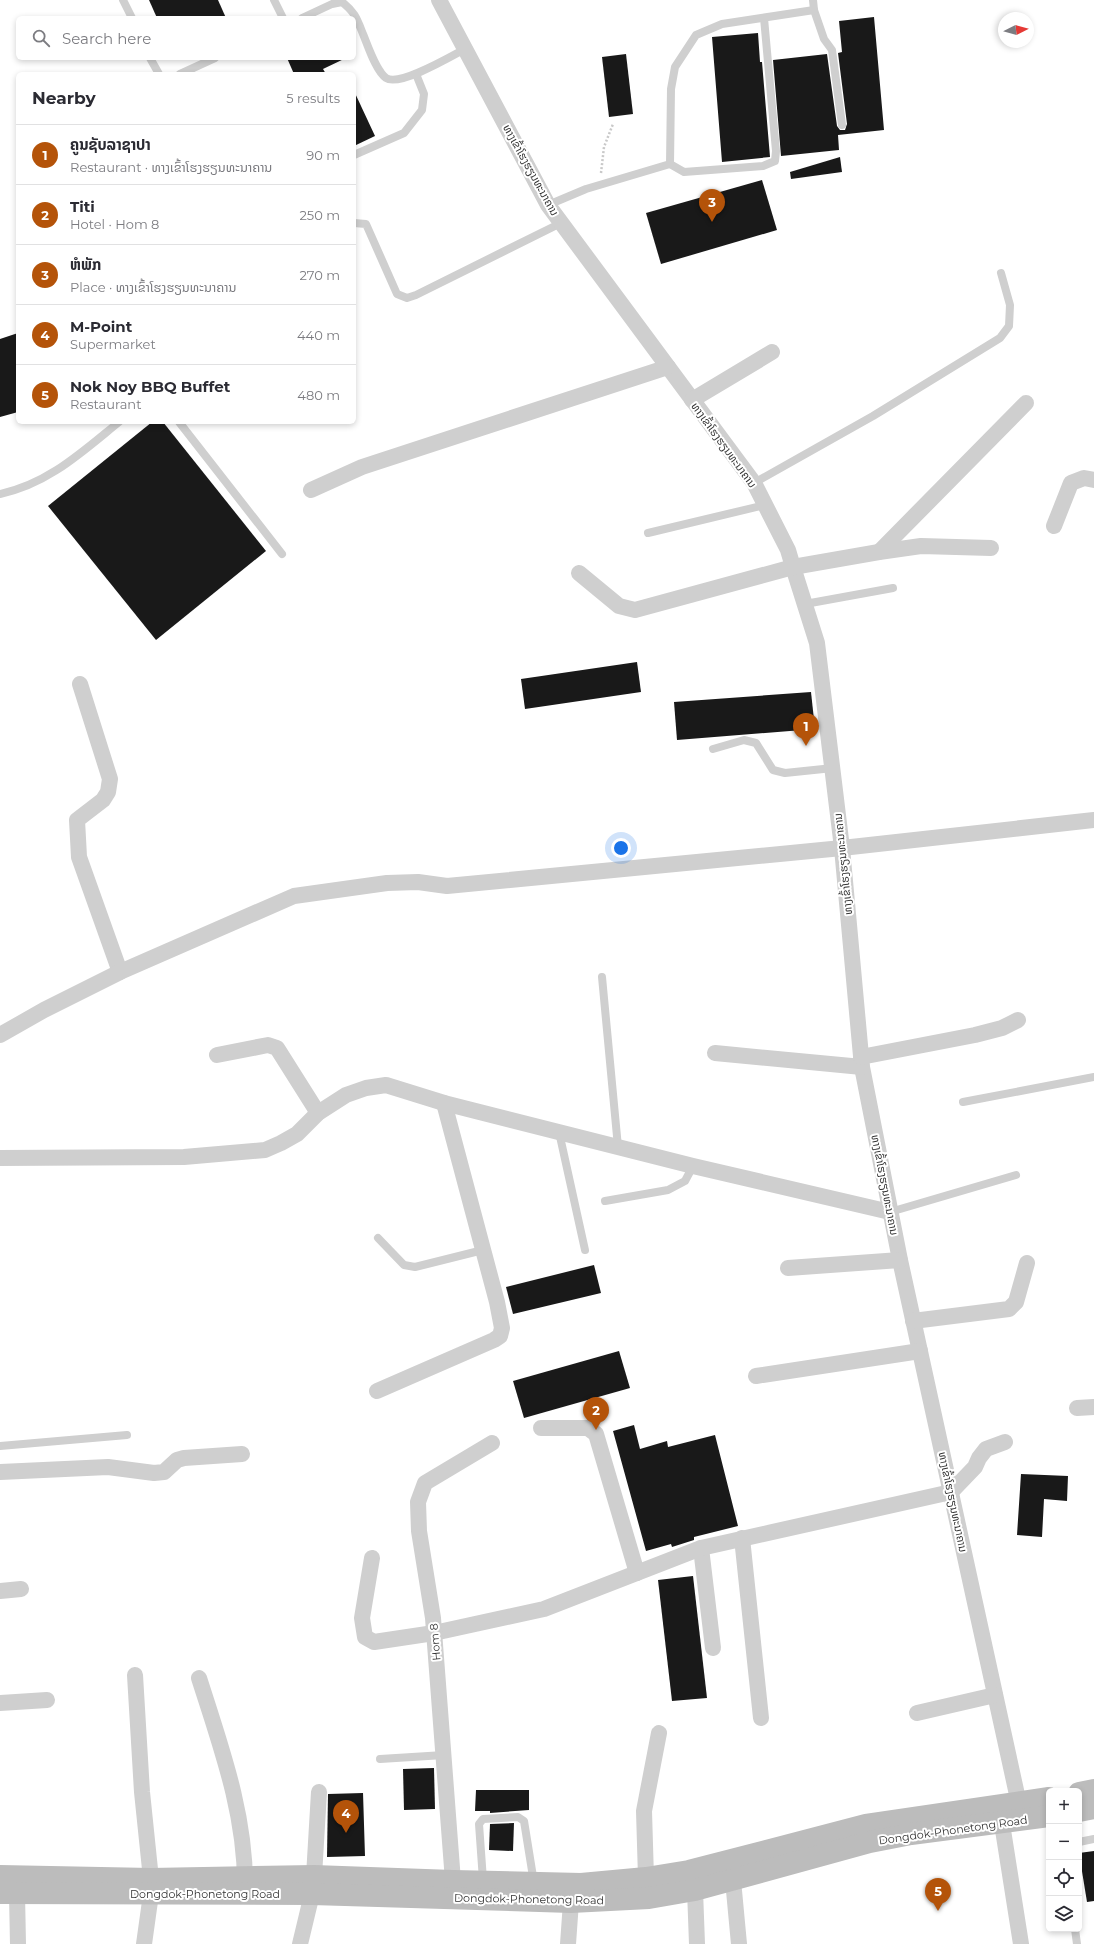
<!DOCTYPE html>
<meta charset="utf-8">
<style>
:root{--surface:#fff;--page:#f2f2f3;--text:#2b2b33;--muted:#7c7c81;--line:#e1e1e2;--accent:#b45309}
body{margin:0;font-family:Montserrat,"Noto Sans Lao",sans-serif;background:var(--page);color:var(--text)}
.controls{position:absolute;right:12px;bottom:12px;display:grid;overflow:hidden;border-radius:6px;box-shadow:0 2px 6px #0003}
.controls button{width:36px;height:36px;display:grid;place-items:center;padding:0;border:0;border-bottom:1px solid var(--line);background:var(--surface);color:var(--text);font:20px sans-serif}
.compass{position:absolute;left:998px;top:12px;width:36px;height:36px;border-radius:50%;background:var(--surface);box-shadow:0 2px 6px #0003;rotate:84deg}
.you{position:absolute;left:621px;top:848px;width:14px;height:14px;margin:-10px;border:3px solid #fff;border-radius:50%;background:#1a73e8;box-shadow:0 0 0 6px #1a73e833}
.badge{display:grid;place-items:center;width:26px;height:26px;border-radius:50%;background:var(--accent);color:#fff;font-size:13px;font-weight:700}
.pin{position:absolute;translate:-50% -33px;filter:drop-shadow(0 1px 2px #0008)}
.pin::after{content:'';position:absolute;top:21px;width:14px;height:12px;background:inherit;clip-path:polygon(0 0,100% 0,50% 100%)}
.list{margin:0;padding:0;list-style:none}
h2{display:flex;justify-content:space-between;align-items:center;height:52px;margin:0;padding:0 16px;font-size:17px}
h2 small{font-size:13px;font-weight:400;color:var(--muted)}
.list li{display:grid;grid-template-columns:26px 1fr auto;gap:12px;align-items:center;box-sizing:border-box;height:60px;padding:0 16px;border-top:1px solid var(--line)}
.list b{display:block;font-size:15px;white-space:nowrap}
.list p{margin:0;font-size:13px;white-space:nowrap;color:var(--muted)}
.list em{font-size:13px;font-style:normal;color:var(--muted)}
.icon{flex:none;width:22px;height:22px;fill:none;stroke:currentColor;stroke-width:2;stroke-linecap:round;stroke-linejoin:round}
.map{position:relative;flex:none;width:1094px;height:1944px;overflow:hidden}
.search{position:absolute;background:var(--surface);box-shadow:0 2px 6px #0003;left:16px;top:16px;width:340px;height:44px;display:flex;align-items:center;gap:10px;box-sizing:border-box;padding:0 14px;border-radius:6px;color:var(--muted);font-size:15px}
.panel{position:absolute;background:var(--surface);box-shadow:0 2px 6px #0003;left:16px;top:72px;width:340px;height:352px;border-radius:6px}
.map>svg:first-child{display:block}
.building{fill:#191919}
.lines{fill:none;stroke-linecap:round;stroke-linejoin:round}
.path{stroke:#c9c9c9;stroke-width:2.5;stroke-dasharray:2 2;stroke-linecap:butt}
.lane{stroke:#cfcfcf;stroke-width:8}
.street{stroke:#cfcfcf;stroke-width:16}
.secondary{stroke:#bcbcbc;stroke-width:22}
.labels{text-anchor:middle;stroke-width:4;stroke-linejoin:round;paint-order:stroke}
.street-label{font-size:11px;fill:#323232;stroke:#fff}
</style>
<div class="map">
<svg width="1094" height="1944" viewBox="0 0 1094 1944">
<rect width="100%" height="100%" fill="#fff"/>
<!-- building -->
<g class="building">
<polygon points="149,0 218,0 226,18 157,18"/>
<polygon points="874,17 884,130 838,135 839,150 781,156 773,60 827,54 837,126 840,130 845,130 847,124 838,53 842,52 839,21"/>
<polygon points="758,33 760,62 762,62 770,157 722,162 712,37"/>
<polygon points="626,54 633,114 609,117 602,57"/>
<polygon points="287,58 346,58 323,69 326,74 294,74"/>
<polygon points="354,91 375,136 354,146"/>
<polygon points="840,157 842,172 791,179 790,172"/>
<polygon points="762,180 777,230 661,264 646,213"/>
<polygon points="18,333 18,412 0,417 0,339"/>
<polygon points="152,422 163,422 266,551 156,640 48,506"/>
<polygon points="637,662 641,692 525,709 521,679"/>
<polygon points="811,692 815,729 677,740 674,702"/>
<polygon points="594,1265 601,1293 513,1314 506,1287"/>
<polygon points="619,1351 630,1388 524,1418 513,1381"/>
<polygon points="634,1425 640,1449 667,1441 668,1447 715,1435 738,1526 694,1537 694,1540 672,1547 671,1544 646,1551 613,1431"/>
<polygon points="1021,1474 1068,1476 1067,1501 1044,1499 1042,1537 1017,1535"/>
<polygon points="693,1576 707,1698 672,1701 658,1580"/>
<polygon points="434,1768 435,1809 404,1810 403,1769"/>
<polygon points="476,1790 529,1790 529,1810 490,1813 490,1811 475,1811"/>
<polygon points="363,1793 365,1856 327,1857 328,1794"/>
<polygon points="514,1823 513,1851 489,1850 490,1824"/>
<polygon points="1094,1851 1094,1901 1087,1902 1079,1853"/>
</g>
<g class="lines">
<!-- path -->
<polyline class="path" points="601,173 604,147 613,124"/>
<!-- lane -->
<g class="lane">
<polyline points="123,0 132,18"/>
<polyline points="274,0 283,18"/>
<polyline points="813,0 814,10 824,39 832,50 842,125"/>
<path d="M302 18 332 4 342 2C355 12 357 19 363 34 368 46 376 71 386 78 399 87 450 57 465 49"/>
<polyline points="150,58 159,74"/>
<polyline points="180,74 215,58"/>
<polyline points="354,155 404,133 422,110 424,94 416,74"/>
<polyline points="670,164 684,172 763,166 775,161 776,151 764,18"/>
<polyline points="548,205 586,189 670,164 671,89 675,67 696,35 722,24 814,10"/>
<polyline points="354,223 366,224 397,294 407,298 416,295 561,223"/>
<polyline points="179,422 282,554"/>
<polyline points="754,483 873,416 1000,338 1009,326 1010,305 1001,273"/>
<path d="M0 494C48 484 82 452 119 422"/>
<polyline points="648,533 765,505"/>
<polyline points="805,604 893,588"/>
<polyline points="713,749 744,740 756,743 773,770 785,773 833,768"/>
<polyline points="602,977 618,1147"/>
<polyline points="963,1102 1094,1077"/>
<polyline points="559,1132 585,1250"/>
<polyline points="605,1201 668,1190 685,1181 693,1166"/>
<polyline points="890,1212 1016,1175"/>
<polyline points="378,1238 404,1265 415,1267 483,1250"/>
<polyline points="0,1446 127,1435"/>
<polyline points="380,1759 444,1755"/>
<polyline points="1079,1842 1094,1839"/>
<polyline points="483,1880 479,1824 483,1819 518,1817 524,1821 534,1883"/>
<polyline points="1075,1929 1077,1944"/>
</g>
<!-- street -->
<g class="street">
<polyline points="439,0 548,205 754,483 788,550 793,567 817,643 842,848 862,1067 900,1260 1021,1813"/>
<polyline points="692,400 772,352"/>
<polyline points="311,490 362,467 668,367"/>
<polyline points="1054,526 1071,483 1084,478 1094,480"/>
<polyline points="879,552 1026,403"/>
<polyline points="579,573 619,606 635,610 793,567 879,552 921,546 991,548"/>
<polyline points="80,684 110,779 108,792 103,800 77,820 79,857 120,972"/>
<polyline points="0,1035 44,1010 120,972 294,896 387,883 418,882 447,886 842,848 1094,820"/>
<polyline points="715,1053 862,1067"/>
<polyline points="217,1055 268,1045 277,1048 318,1113"/>
<polyline points="861,1057 975,1035 1002,1028 1018,1020"/>
<polyline points="0,1158 184,1157 265,1150 281,1143 297,1134 318,1113 346,1095 366,1088 386,1085 444,1103 693,1166 890,1212"/>
<polyline points="788,1268 900,1260"/>
<polyline points="913,1321 1009,1309 1016,1302 1027,1263"/>
<polyline points="756,1376 920,1351"/>
<polyline points="377,1391 494,1340 500,1336 502,1328 497,1302 444,1103"/>
<polyline points="1077,1408 1094,1407"/>
<polyline points="541,1428 588,1428 596,1434 637,1573"/>
<polyline points="0,1472 108,1467 154,1473 164,1472 177,1460 184,1458 242,1454"/>
<polyline points="742,1538 761,1718"/>
<polyline points="701,1548 713,1648"/>
<polyline points="372,1558 362,1618 365,1637 374,1642 434,1633 544,1609 701,1548 951,1492 975,1467 979,1458 986,1449 1005,1442"/>
<polyline points="0,1591 21,1589"/>
<polyline points="135,1675 142,1792 151,1879"/>
<path d="M199 1678C221 1747 246 1815 245 1888"/>
<polyline points="0,1703 47,1700"/>
<polyline points="917,1713 995,1695"/>
<polyline points="1000,1811 1021,1944"/>
<polyline points="646,1878 644,1811 659,1733"/>
<polyline points="733,1880 739,1944"/>
<polyline points="453,1881 433,1618 419,1531 418,1502 425,1483 492,1443"/>
<polyline points="695,1890 697,1944"/>
<polyline points="17,1894 18,1944"/>
<polyline points="144,1944 151,1894"/>
<polyline points="300,1944 312,1894 314,1876 319,1792"/>
<polyline points="568,1944 571,1902"/>
</g>
<!-- secondary -->
<g class="secondary">
<polyline points="1079,1793 1094,1790"/>
<polyline points="1079,1811 1094,1808"/>
<polyline points="0,1876 151,1879 314,1876 453,1881 581,1884 646,1878 689,1871 866,1825 1049,1798"/>
<polyline points="0,1893 312,1894 571,1902 649,1898 695,1890 870,1842 911,1834 1049,1816"/>
</g>
</g>
<g class="labels">
<!-- street labels -->
<g class="street-label">
<text transform="translate(531 170) rotate(61)" y="4">ທາງເຂົ້າໂຮງຮຽນທະນາຄານ</text>
<text transform="translate(724 445) rotate(54)" y="4">ທາງເຂົ້າໂຮງຮຽນທະນາຄານ</text>
<text transform="translate(843 864) rotate(-96)" y="4">ທາງເຂົ້າໂຮງຮຽນທະນາຄານ</text>
<text transform="translate(885 1185) rotate(79)" y="4">ທາງເຂົ້າໂຮງຮຽນທະນາຄານ</text>
<text transform="translate(953 1502) rotate(78)" y="4">ທາງເຂົ້າໂຮງຮຽນທະນາຄານ</text>
<text transform="translate(435 1642) rotate(-95)" y="4">Hom 8</text>
<text transform="translate(953 1830) rotate(-8)" y="4">Dongdok-Phonetong Road</text>
<text x="205" y="1898">Dongdok-Phonetong Road</text>
<text transform="translate(529 1899) rotate(1)" y="4">Dongdok-Phonetong Road</text>
</g>
</g>
</svg>
<div class="controls">
<button>+</button>
<button>−</button>
<button><svg class="icon" aria-label="locate" viewBox="0 0 24 24"><circle cx="12" cy="12" r="6"/><path d="M12 2v4M12 18v4M2 12h4M18 12h4"/></svg></button>
<button><svg class="icon" aria-label="layers" viewBox="0 0 24 24"><path d="M12 4l9 5-9 5-9-5zM3 14l9 5 9-5"/></svg></button>
</div>
<svg class="compass" viewBox="-18 -18 36 36"><path d="M0-13l5 13h-10z" fill="#e53935"/><path d="M0 13l5-13h-10z" fill="#7c7c81"/></svg>
<div class="you"></div>
<div class="pin badge" style="left:806px;top:746px">1</div>
<div class="pin badge" style="left:596px;top:1430px">2</div>
<div class="pin badge" style="left:712px;top:222px">3</div>
<div class="pin badge" style="left:346px;top:1833px">4</div>
<div class="pin badge" style="left:938px;top:1911px">5</div>
<div class="search"><svg class="icon" aria-label="search" viewBox="0 0 24 24"><circle cx="10" cy="10" r="6"/><path d="M15 15l6 6"/></svg>Search here</div>
<section class="panel">
<h2>Nearby<small>5 results</small></h2>
<ul class="list">
<li><span class="badge">1</span><div><b>ຄູນຊັບລາຊາປາ</b><p>Restaurant · ທາງເຂົ້າໂຮງຮຽນທະນາຄານ</p></div><em>90 m</em></li>
<li><span class="badge">2</span><div><b>Titi</b><p>Hotel · Hom 8</p></div><em>250 m</em></li>
<li><span class="badge">3</span><div><b>ຫໍພັກ</b><p>Place · ທາງເຂົ້າໂຮງຮຽນທະນາຄານ</p></div><em>270 m</em></li>
<li><span class="badge">4</span><div><b>M-Point</b><p>Supermarket</p></div><em>440 m</em></li>
<li><span class="badge">5</span><div><b>Nok Noy BBQ Buffet</b><p>Restaurant</p></div><em>480 m</em></li>
</ul>
</section>
</div>
